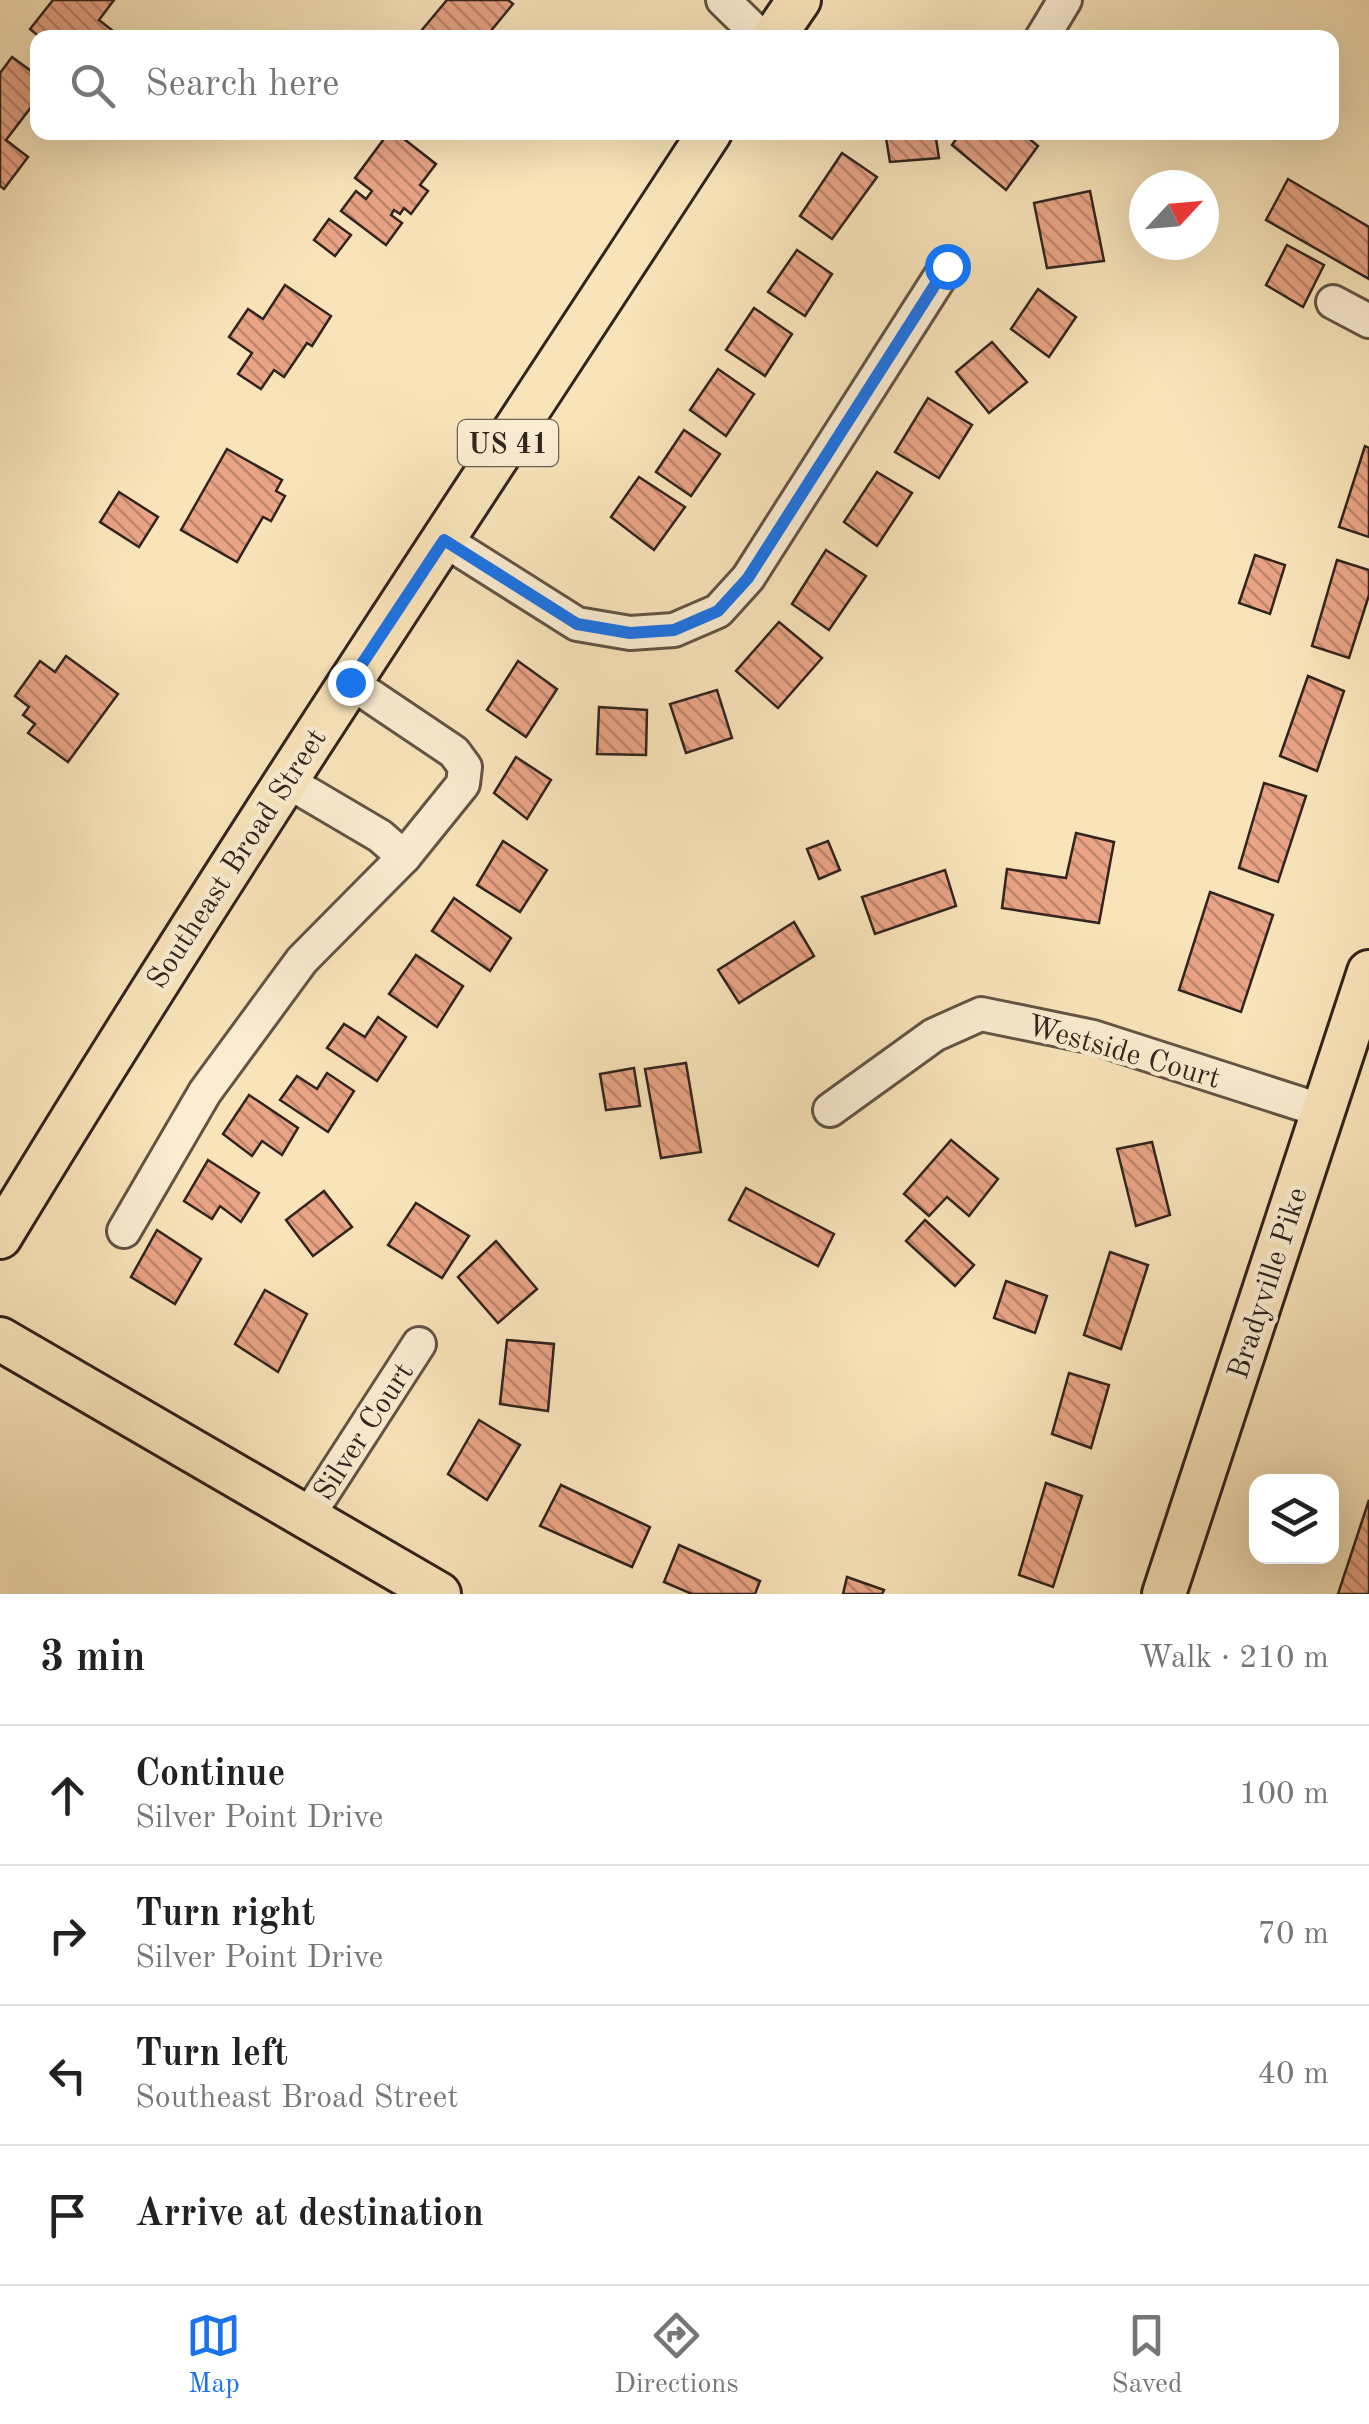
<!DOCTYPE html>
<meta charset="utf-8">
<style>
:root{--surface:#fff;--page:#f6f6f6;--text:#222;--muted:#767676;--line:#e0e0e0;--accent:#1a73e8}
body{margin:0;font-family:"Old Standard TT",serif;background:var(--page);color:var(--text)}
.controls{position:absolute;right:30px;bottom:30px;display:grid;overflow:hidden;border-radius:20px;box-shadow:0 10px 40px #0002}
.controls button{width:90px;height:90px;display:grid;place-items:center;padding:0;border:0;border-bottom:2px solid var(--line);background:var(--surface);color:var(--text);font:50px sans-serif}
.compass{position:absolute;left:1129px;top:170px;width:90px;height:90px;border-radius:50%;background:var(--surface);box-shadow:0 10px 40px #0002;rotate:64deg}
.stop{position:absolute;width:30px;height:30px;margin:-22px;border:8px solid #1a73e8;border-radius:50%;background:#fff}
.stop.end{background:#1a73e8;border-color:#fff;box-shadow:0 2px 10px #0008}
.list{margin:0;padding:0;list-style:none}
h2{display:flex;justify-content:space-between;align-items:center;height:130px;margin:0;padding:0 40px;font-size:42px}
h2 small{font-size:32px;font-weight:400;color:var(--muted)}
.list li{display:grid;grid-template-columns:65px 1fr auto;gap:30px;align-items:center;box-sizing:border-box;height:140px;padding:0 40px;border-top:2px solid var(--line)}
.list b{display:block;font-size:38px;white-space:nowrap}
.list p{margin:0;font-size:32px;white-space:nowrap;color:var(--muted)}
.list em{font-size:32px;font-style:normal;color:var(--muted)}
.icon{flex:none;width:55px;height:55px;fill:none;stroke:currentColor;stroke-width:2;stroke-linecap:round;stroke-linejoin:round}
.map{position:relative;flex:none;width:1369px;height:1594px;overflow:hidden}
.search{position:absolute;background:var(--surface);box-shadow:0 10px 40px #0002;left:30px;right:30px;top:30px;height:110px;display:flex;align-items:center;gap:25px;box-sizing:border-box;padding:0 35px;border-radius:20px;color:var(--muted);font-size:38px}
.sheet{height:690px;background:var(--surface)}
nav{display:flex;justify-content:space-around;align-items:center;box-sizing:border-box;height:140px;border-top:2px solid var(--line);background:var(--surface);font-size:28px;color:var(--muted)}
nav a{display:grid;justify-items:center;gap:5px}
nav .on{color:var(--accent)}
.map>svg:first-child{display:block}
.building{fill:url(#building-back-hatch);stroke:#31241e;stroke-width:2.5}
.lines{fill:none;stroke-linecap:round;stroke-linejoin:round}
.minor-casing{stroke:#635445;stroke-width:38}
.major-casing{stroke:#31241e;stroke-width:48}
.minor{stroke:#fbedd2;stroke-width:32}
.major{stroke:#f9e4ba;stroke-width:42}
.route{stroke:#1a73e8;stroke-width:12}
.labels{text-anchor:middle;stroke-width:9;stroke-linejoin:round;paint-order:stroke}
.shield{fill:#fbedd2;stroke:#6e6054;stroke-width:2.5}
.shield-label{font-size:28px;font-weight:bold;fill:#31241e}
.street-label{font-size:30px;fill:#31241e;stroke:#fbedd2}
</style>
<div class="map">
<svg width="1369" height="1594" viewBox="0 0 1369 1594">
<defs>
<pattern id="building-back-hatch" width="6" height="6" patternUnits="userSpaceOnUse" patternTransform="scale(2.5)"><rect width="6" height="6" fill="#e9a485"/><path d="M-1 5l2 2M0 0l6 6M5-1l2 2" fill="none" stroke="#bd856c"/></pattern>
</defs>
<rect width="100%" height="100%" fill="#f9e4ba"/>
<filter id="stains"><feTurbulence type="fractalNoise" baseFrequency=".002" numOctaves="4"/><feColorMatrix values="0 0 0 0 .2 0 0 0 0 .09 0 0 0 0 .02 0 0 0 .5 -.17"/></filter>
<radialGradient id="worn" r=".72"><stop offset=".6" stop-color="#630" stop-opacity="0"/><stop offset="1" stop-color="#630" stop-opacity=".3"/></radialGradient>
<!-- building -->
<g class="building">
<polygon points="53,0 114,0 99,20 122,38 41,38 30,29"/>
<polygon points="447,0 508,0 513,4 485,38 429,38 421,31"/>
<polygon points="12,57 38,76 38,98 6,140 28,157 4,189 0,186 0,73"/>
<polygon points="389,132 395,132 436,164 420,185 428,191 411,214 404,208 400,214 394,210 391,215 402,223 386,245 341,211 356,191 366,199 372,191 355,178"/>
<polygon points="885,132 935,132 939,158 890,162"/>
<polygon points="961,132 1021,132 1038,146 1006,190 952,145"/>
<polygon points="842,153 877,177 832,239 800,216"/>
<polygon points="1288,179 1369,227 1369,279 1266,220"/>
<polygon points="1090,191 1104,261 1047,268 1034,203"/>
<polygon points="329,219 351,235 335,256 314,240"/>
<polygon points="1287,245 1324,265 1303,307 1266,285"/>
<polygon points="797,250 832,274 805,316 768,292"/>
<polygon points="285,285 331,316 312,346 307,343 284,377 274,370 261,389 238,374 252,353 229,337 248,309 263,319"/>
<polygon points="1038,289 1076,317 1049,357 1011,329"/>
<polygon points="754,308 792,334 765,376 726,350"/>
<polygon points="992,342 1027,382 989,413 956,372"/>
<polygon points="718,369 754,394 726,436 690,410"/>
<polygon points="928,398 972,425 939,478 895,452"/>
<polygon points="684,430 720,454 691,496 656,472"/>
<polygon points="1365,446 1369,448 1369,537 1339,527"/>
<polygon points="227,449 282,480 276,491 285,496 271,521 263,517 237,562 181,530"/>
<polygon points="877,472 912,493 877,546 844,522"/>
<polygon points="639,477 685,507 654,550 611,517"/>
<polygon points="119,492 158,517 139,547 100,522"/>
<polygon points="826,550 866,576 829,630 792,604"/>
<polygon points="1255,555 1285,565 1270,614 1239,603"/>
<polygon points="1337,560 1369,570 1369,595 1349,658 1312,646"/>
<polygon points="779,622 822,658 778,708 736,671"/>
<polygon points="66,656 118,694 68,762 28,733 35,724 23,715 29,707 15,696 40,661 55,672"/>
<polygon points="518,661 557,689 526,737 487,710"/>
<polygon points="1308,676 1344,691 1317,771 1280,756"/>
<polygon points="717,690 732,738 686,753 670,704"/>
<polygon points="599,707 647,710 646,755 597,754"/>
<polygon points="516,757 551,780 527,819 494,793"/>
<polygon points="1264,783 1306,796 1278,882 1239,868"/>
<polygon points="1076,833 1114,842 1099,923 1002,908 1007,869 1066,878"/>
<polygon points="503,841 547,870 520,912 477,885"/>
<polygon points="828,841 840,870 819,879 807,849"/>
<polygon points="945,870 956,906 875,934 862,897"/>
<polygon points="1210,892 1273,915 1241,1012 1179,990"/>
<polygon points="454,898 511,938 490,971 432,931"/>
<polygon points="794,922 814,956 739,1003 718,970"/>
<polygon points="416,955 463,986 437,1027 389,994"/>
<polygon points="378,1017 406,1037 377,1081 327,1048 344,1024 365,1037"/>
<polygon points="686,1063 701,1152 661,1158 645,1069"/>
<polygon points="634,1068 640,1106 606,1110 600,1074"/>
<polygon points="327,1073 354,1091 328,1132 280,1100 297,1076 317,1089"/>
<polygon points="249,1095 298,1128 282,1155 262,1141 252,1156 223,1134"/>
<polygon points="951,1140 998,1179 969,1216 947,1197 929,1216 904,1194"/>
<polygon points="1152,1142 1170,1215 1136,1226 1117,1149"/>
<polygon points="208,1160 259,1193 241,1222 220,1206 212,1219 184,1201"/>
<polygon points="746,1188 834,1234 818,1266 729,1220"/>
<polygon points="324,1191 352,1227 313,1256 286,1220"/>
<polygon points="416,1203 469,1236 442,1278 388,1245"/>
<polygon points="925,1220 974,1265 955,1286 906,1241"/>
<polygon points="157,1230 201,1259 175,1304 131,1277"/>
<polygon points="496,1241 537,1289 498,1323 458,1277"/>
<polygon points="1110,1252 1148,1265 1121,1349 1084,1335"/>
<polygon points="1006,1281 1047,1296 1035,1333 994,1318"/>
<polygon points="265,1290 307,1314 278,1372 235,1344"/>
<polygon points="507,1340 554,1344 548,1411 500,1404"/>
<polygon points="1069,1373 1109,1385 1091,1448 1052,1434"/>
<polygon points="479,1420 520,1445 487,1500 448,1474"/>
<polygon points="1046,1483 1082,1496 1053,1587 1019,1575"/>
<polygon points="561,1485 650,1527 632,1567 540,1526"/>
<polygon points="1369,1500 1369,1594 1338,1594"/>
<polygon points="679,1545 760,1581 755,1594 692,1594 664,1582"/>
<polygon points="847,1577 884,1590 882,1594 843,1594"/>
</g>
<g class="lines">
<!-- minor casing -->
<g class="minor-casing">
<g id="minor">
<polyline points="723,0 762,38"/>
<polyline points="1042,38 1065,0"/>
<polyline points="1333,302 1369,321"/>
<polyline points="444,540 577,624 630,633 674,630 718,611 748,578 947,266"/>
<polyline points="285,780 380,836 404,857"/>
<polyline points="830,1110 934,1035 981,1014 1093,1037 1323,1111"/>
<polyline points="124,1231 205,1092 302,960 404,857 463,784 465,767 454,752 350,682"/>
<polyline points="306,1519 419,1344"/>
</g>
</g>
<!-- major casing -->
<g class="major-casing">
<g id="major">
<polyline points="773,38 799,0"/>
<path d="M0 1237C227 862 471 499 710 132"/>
<polyline points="0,1339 439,1594"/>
<polyline points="1164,1594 1369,972"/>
</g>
</g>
<!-- minor -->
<use href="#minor" class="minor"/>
<!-- major -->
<use href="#major" class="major"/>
</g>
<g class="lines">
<!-- route -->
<polyline class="route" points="350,682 444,540 577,624 630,633 674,630 718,611 748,578 947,266"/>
</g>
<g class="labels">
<!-- shield labels -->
<rect class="shield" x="458" y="420" width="100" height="46" rx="8"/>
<g class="shield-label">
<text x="508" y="453">US 41</text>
</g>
<!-- street labels -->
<g class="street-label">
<text transform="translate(236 858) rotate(-57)" y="10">Southeast Broad Street</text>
<text transform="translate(1124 1051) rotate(16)" y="10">Westside Court</text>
<text transform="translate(1267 1283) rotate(-72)" y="10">Bradyville Pike</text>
<text transform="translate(363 1431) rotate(-57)" y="10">Silver Court</text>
</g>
</g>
<rect width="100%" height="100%" filter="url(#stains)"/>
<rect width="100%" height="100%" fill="url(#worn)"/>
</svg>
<div class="controls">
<button><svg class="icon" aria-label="layers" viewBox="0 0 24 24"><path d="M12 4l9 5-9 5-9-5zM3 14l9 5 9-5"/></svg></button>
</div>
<svg class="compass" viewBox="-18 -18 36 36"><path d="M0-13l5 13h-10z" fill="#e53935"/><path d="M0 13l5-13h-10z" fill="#767676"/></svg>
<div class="stop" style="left:947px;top:266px"></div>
<div class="stop end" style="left:350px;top:682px"></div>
<div class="search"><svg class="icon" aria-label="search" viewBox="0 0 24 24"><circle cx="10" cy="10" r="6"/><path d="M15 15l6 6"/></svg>Search here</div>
</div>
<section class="sheet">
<h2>3 min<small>Walk · 210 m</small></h2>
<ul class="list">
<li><svg class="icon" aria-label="ahead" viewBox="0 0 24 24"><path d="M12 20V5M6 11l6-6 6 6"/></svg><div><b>Continue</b><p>Silver Point Drive</p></div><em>100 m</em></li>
<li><svg class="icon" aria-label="right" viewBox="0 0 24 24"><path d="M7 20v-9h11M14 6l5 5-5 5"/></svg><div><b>Turn right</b><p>Silver Point Drive</p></div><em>70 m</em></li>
<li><svg class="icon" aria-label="left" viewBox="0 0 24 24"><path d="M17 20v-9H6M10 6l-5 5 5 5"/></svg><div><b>Turn left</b><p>Southeast Broad Street</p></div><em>40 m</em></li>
<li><svg class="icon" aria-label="arrive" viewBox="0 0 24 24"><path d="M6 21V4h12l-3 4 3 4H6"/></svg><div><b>Arrive at destination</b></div></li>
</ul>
</section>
<nav>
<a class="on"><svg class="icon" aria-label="map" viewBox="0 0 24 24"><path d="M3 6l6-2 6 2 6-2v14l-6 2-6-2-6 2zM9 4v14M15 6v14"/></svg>Map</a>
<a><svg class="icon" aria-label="directions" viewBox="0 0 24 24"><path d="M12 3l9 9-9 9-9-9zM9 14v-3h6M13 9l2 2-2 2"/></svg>Directions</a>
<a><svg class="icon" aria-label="saved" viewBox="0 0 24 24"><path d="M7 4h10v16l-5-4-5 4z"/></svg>Saved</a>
</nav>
